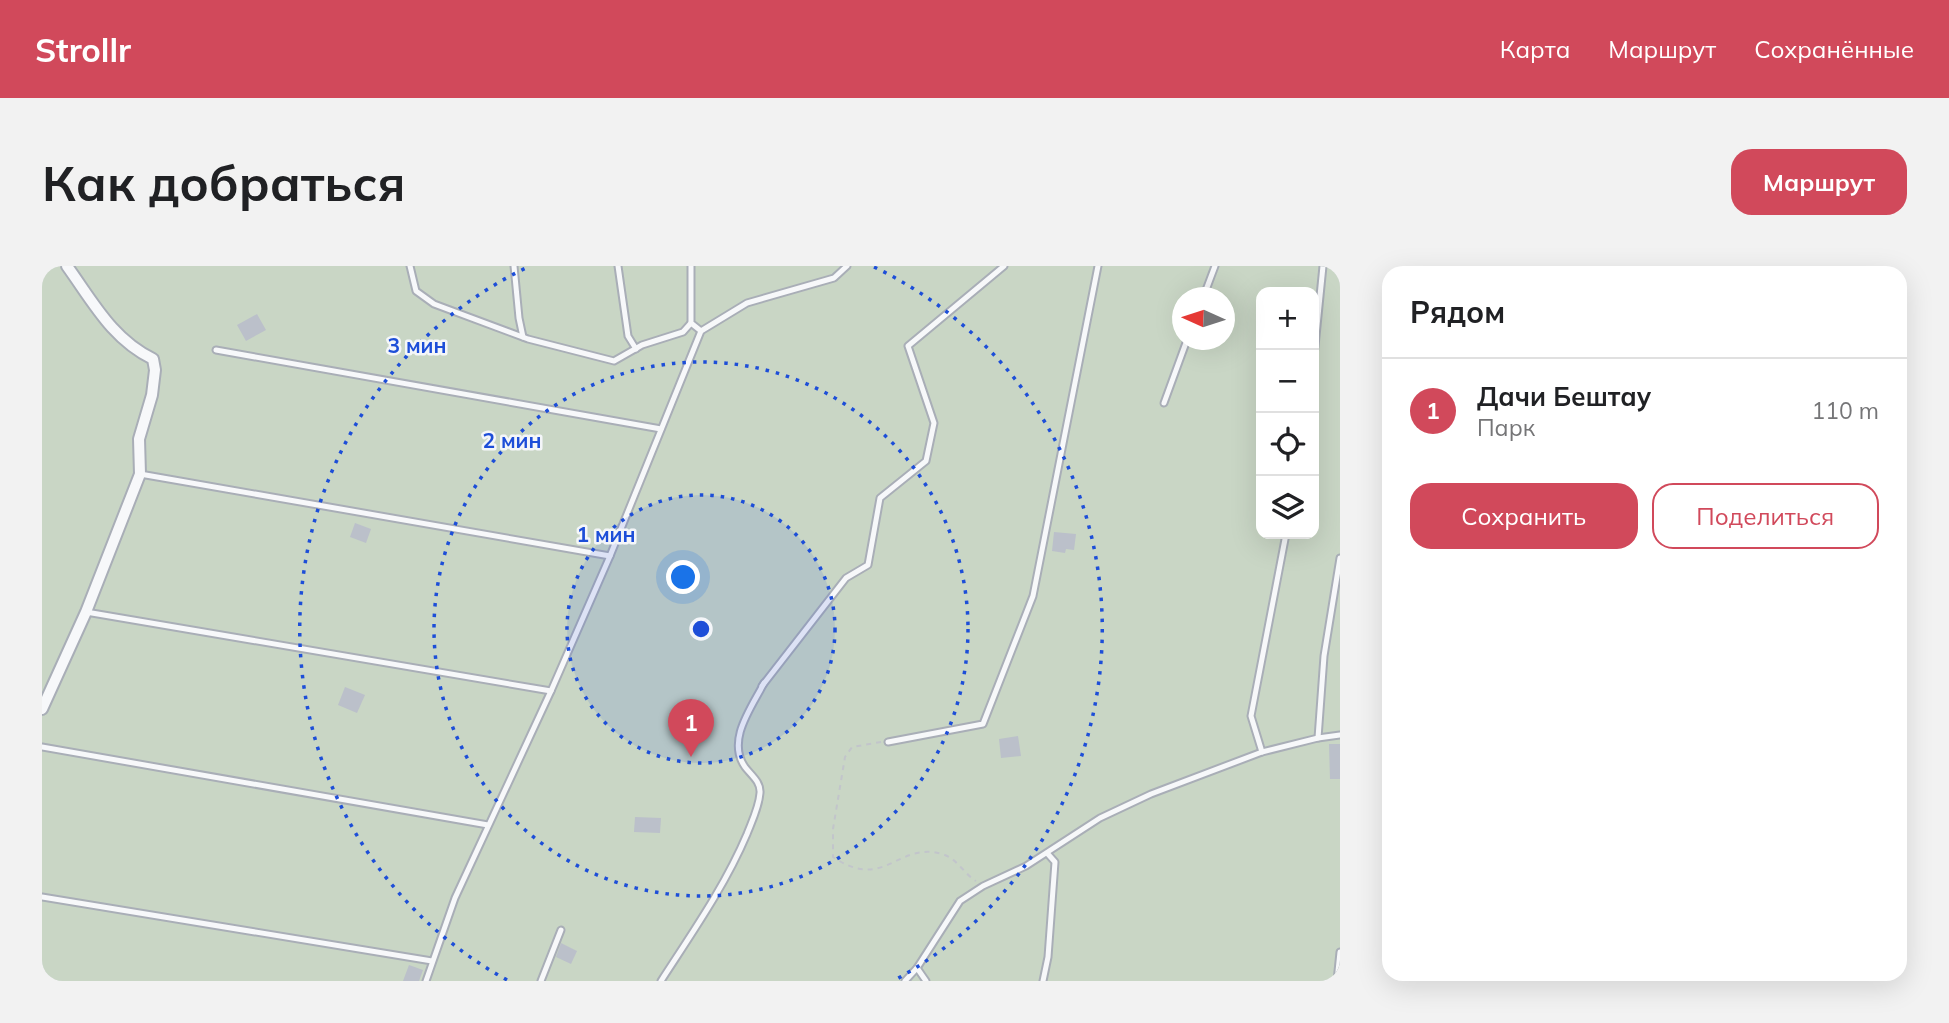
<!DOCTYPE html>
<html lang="ru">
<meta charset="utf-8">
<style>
:root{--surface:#fff;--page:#f2f2f2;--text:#202124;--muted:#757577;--line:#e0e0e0;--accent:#d1495b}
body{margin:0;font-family:Mulish,sans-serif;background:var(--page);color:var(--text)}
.controls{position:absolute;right:21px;top:21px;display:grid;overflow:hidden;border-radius:14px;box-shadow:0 7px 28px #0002}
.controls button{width:63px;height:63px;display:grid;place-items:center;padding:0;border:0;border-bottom:2px solid var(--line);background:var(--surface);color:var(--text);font:35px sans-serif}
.compass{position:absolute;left:1130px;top:21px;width:63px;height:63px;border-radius:50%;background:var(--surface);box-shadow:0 7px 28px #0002;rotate:273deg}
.you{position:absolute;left:642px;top:312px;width:24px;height:24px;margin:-18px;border:5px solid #fff;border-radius:50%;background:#1a73e8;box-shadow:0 0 0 10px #1a73e833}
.badge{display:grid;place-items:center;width:46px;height:46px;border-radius:50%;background:var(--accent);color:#fff;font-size:23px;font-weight:700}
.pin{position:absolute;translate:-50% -58px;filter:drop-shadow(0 2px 4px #0008)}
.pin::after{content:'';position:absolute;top:37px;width:24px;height:21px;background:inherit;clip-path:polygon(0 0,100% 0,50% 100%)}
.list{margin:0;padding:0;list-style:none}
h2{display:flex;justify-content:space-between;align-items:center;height:91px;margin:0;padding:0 28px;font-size:30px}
h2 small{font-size:23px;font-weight:400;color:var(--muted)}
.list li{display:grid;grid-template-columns:46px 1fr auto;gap:21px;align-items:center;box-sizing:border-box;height:105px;padding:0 28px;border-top:2px solid var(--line)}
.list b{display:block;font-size:26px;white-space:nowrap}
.list p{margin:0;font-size:23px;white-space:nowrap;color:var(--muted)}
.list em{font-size:23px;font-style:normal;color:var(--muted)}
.actions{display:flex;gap:14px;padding:21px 28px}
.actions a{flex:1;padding:16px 0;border:2px solid var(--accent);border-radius:21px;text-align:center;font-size:24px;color:var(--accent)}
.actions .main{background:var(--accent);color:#fff}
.icon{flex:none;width:38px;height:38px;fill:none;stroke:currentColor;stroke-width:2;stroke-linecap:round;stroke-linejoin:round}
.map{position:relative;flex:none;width:1298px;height:715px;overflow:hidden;border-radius:21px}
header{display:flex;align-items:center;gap:42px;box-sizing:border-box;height:98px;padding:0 35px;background:var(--accent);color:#fff}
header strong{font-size:33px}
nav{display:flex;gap:38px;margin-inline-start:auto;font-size:24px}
.intro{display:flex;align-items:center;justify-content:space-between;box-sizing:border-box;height:168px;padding:0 42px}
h1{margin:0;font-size:49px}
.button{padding:18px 32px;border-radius:21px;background:var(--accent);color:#fff;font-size:24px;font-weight:700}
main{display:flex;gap:42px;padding:0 42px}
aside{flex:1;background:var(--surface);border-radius:21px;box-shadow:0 7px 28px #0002}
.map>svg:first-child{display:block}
.green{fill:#c9d6c5;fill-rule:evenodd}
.building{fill:#bbc0ca}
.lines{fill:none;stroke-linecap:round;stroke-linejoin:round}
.service-casing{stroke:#a9aeb7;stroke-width:9}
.minor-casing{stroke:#a9aeb7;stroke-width:14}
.path{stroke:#c2c5cb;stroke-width:2;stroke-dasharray:5 5;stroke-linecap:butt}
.service{stroke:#f7f8fa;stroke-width:5}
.minor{stroke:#f7f8fa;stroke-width:10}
.ring{fill:none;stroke:#1d4ed8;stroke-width:3.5;stroke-dasharray:3.5 7}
.centre{fill:#1d4ed8;stroke:#f4f6f9;stroke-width:3.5}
.ring-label{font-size:21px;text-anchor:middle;font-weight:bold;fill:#1d4ed8;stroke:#f4f6f9;stroke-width:5;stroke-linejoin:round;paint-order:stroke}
</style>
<header>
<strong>Strollr</strong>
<nav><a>Карта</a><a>Маршрут</a><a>Сохранённые</a></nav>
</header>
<div class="intro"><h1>Как добраться</h1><a class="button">Маршрут</a></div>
<main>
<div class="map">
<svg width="1298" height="715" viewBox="0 0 1298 715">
<rect width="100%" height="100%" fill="#e4e7ec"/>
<!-- green -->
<path class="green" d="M0 0H1298V715H0ZM1219 26H1272V268H1219ZM1140 32H1182V74H1140Z"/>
<!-- building -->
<g class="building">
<polygon points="215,48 224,64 204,75 195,59"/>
<polygon points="313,257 329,263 324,277 308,271"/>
<polygon points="1012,266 1034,268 1032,284 1024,283 1023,287 1010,285"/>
<polygon points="303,421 323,429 315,447 296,439"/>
<polygon points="976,470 979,490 959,492 957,473"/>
<polygon points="1287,478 1298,478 1298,513 1288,513"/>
<polygon points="593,551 619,552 618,567 592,566"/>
<polygon points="519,677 535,685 529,698 514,691"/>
<polygon points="367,699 381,704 377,715 361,715"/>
</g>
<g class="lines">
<!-- service casing -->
<g class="service-casing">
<g id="service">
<polyline points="368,0 374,25 392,38 486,73 572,95 600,79 641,66 649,57"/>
<polyline points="472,0 477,52 481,71"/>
<polyline points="576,0 586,70 594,83"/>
<polyline points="649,0 649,57 659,65"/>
<polyline points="1161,32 1173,0"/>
<polyline points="174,84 619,163"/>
<polyline points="1272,90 1281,0"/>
<polyline points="1122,137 1145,74"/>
<polyline points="98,208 568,290"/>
<polyline points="44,346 509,425"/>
<polyline points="720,420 804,312 826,299 838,232 884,195 892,157 866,80 962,0"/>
<polyline points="1276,472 1282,390 1298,292"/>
<polyline points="846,476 941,458 991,330 1056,0"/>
<polyline points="0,481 446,559"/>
<polyline points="1220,486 1209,450 1244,268"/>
<polyline points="0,631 390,695"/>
<polyline points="875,702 884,715"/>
<polyline points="384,715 413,632 509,425 568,290 659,65 705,37 792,12 805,0"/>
<polyline points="499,715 519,664"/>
<path d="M619 715C650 667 683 620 705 568 710 555 717 541 718 527 719 516 709 509 703 501 684 474 710 441 722 417"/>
<polyline points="863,715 875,702 918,635 941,620 984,600 1058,552 1109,528 1220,486 1276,472 1298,469"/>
<polyline points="1001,715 1006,691 1013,596 1005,587"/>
<polyline points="1295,715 1298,686"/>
</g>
</g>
<!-- minor casing -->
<g class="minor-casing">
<path id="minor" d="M0 443 44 346 98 208 97 173 110 129 113 104 111 93C70 73 51 36 25 0"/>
</g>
<!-- path -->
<path class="path" d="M839 476 810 481 803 491 791 563V591C843 626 855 575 900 588 915 592 922 608 934 615"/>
<!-- service -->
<use href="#service" class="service"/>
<!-- minor -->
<use href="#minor" class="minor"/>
</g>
<!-- distance rings -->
<circle cx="659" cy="363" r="134" fill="#1d4ed8" fill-opacity=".12"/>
<g class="ring">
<circle cx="659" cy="363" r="134"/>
<circle cx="659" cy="363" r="267"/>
<path d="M465 714A401 401 0 0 1 486 1M832 1A401 401 0 0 1 853 714"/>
</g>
<circle cx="659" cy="363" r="10" class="centre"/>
<g class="ring-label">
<text x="375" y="87">3 мин</text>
<text x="470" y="182">2 мин</text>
<text x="564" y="276">1 мин</text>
</g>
</svg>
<div class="controls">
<button>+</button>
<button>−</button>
<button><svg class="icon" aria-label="locate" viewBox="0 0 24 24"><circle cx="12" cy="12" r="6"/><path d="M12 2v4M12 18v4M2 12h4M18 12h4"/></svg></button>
<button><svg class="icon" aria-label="layers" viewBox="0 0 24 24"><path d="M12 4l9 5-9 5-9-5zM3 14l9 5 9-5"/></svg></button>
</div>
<svg class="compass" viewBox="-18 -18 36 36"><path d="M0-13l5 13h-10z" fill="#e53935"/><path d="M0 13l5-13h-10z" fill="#757577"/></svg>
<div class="you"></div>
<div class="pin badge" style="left:649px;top:491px">1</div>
</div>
<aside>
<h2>Рядом<small></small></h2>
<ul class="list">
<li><span class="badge">1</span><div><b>Дачи Бештау</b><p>Парк</p></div><em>110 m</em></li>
</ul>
<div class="actions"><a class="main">Сохранить</a><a>Поделиться</a></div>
</aside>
</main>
